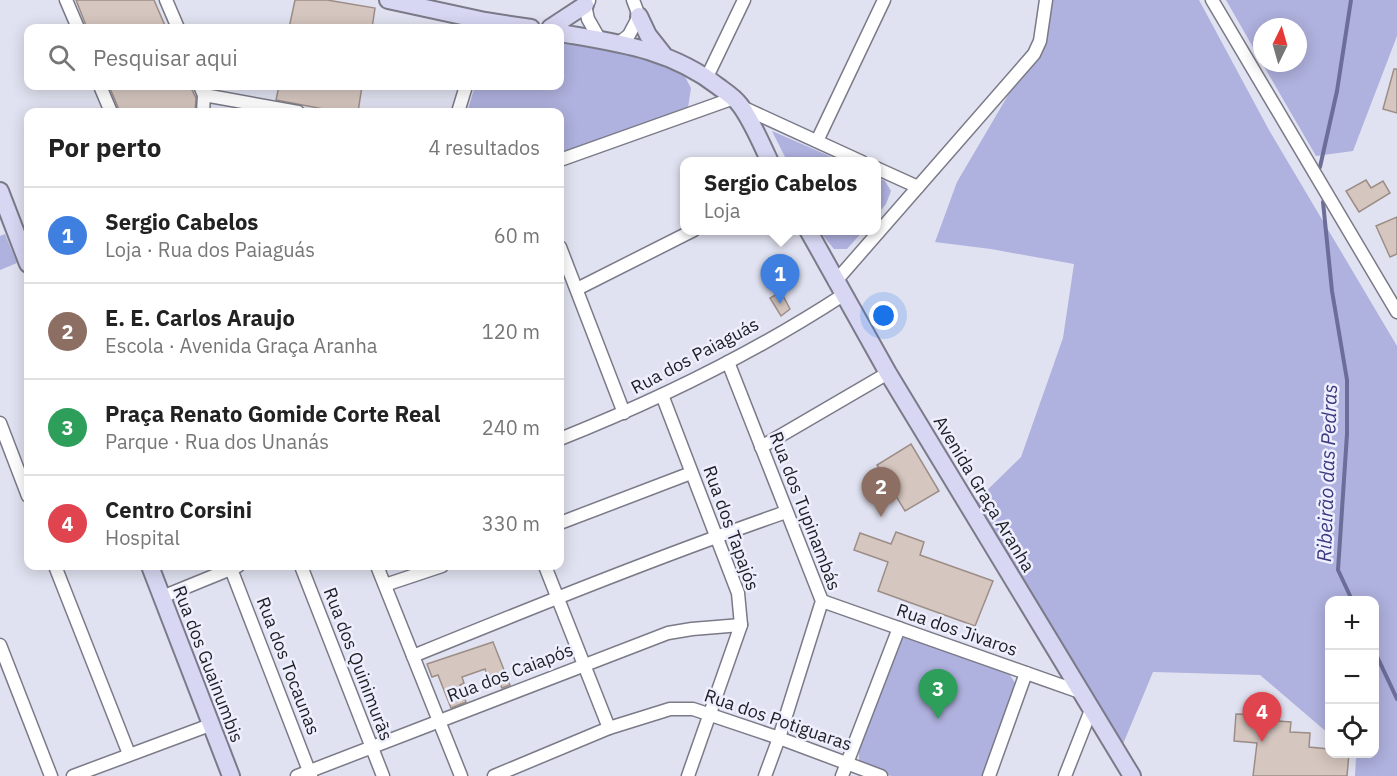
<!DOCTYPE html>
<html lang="pt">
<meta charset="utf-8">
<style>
:root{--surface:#fff;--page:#f2f2f2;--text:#222;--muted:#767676;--line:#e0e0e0;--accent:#b45309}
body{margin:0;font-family:"IBM Plex Sans",sans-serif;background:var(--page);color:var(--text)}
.controls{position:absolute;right:18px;bottom:18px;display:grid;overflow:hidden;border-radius:12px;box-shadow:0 3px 15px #0003}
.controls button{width:54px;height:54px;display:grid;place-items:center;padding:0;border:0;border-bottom:2px solid var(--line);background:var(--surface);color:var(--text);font:30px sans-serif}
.compass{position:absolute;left:1253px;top:18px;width:54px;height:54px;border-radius:50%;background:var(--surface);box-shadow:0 3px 15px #0003;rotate:5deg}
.you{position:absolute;left:884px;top:316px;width:21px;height:21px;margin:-15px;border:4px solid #fff;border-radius:50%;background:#1a73e8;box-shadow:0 0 0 9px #1a73e833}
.badge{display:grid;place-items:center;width:39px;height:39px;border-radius:50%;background:var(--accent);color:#fff;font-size:20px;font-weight:700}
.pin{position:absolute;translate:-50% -50px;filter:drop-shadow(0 2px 3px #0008)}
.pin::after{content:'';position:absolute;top:32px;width:21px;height:18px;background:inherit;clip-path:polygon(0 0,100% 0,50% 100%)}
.popup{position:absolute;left:680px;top:157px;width:201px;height:78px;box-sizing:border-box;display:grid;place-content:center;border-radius:12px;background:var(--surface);filter:drop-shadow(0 2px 4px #0005);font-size:20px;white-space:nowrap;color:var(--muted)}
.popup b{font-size:22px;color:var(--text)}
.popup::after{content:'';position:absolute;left:50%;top:100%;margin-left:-12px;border:12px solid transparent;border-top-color:var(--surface)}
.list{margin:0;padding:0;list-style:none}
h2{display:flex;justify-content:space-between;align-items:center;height:78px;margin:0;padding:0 24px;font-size:26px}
h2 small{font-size:20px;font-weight:400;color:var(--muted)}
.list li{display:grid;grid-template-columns:39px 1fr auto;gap:18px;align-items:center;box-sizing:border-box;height:96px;padding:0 24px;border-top:2px solid var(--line)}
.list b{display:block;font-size:22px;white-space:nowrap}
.list p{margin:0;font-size:20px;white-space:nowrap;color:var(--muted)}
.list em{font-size:20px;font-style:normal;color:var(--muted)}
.icon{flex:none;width:33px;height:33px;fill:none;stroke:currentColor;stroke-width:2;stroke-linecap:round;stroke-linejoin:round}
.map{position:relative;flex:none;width:1397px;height:776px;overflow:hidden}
.search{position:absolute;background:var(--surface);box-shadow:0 3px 15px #0003;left:24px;top:24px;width:540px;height:66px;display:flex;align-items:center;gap:15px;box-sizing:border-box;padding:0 21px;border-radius:12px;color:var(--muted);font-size:22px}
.panel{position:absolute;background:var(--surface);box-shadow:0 3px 15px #0003;left:24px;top:108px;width:540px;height:462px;border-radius:12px}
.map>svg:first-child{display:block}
.green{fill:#afb1de}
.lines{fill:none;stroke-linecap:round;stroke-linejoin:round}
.stream{stroke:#6c6e99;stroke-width:4}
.building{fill:#d5c6bf;stroke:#9c8e87;stroke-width:1.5}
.street-casing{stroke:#7a7a88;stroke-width:15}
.secondary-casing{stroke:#7a7a88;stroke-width:20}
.street{stroke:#fff;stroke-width:12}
.secondary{stroke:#d7d7f3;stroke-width:16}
.labels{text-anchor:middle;stroke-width:5;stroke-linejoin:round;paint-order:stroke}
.street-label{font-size:18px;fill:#1e1e23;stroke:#eeeffe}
.water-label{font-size:20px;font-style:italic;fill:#3e3881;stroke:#eeeffe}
</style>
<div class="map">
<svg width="1397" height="776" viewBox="0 0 1397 776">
<rect width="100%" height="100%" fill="#e1e2f1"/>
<!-- green -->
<g class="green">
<polygon points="1046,0 1199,0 1269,130 1397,346 1397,776 1355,776 1356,757 1353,754 1374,754 1374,600 1330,600 1329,734 1260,675 1153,672 1123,744 976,501 1021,457 1063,338 1074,264 991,249 935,242 957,182 1040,41"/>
<polygon points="1226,0 1397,0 1397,36 1353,151 1316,156 1262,63 1298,63 1298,27 1262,27 1262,63"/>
<polygon points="560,40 648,56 684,75 691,88 688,108 560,155 560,112 467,112 475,86 560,86"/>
<polygon points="772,131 841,161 787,161"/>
<polygon points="876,177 885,181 891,191 886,204 876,216"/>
<polygon points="819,231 863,231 847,249 834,249"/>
<polygon points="5,234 17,263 0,270 0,236"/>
<polygon points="905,636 1010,675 1015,683 1016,695 986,776 891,776 867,767 859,760 859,744 900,641"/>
</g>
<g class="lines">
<!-- stream -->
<g class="stream">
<polyline points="1320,167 1337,91 1351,0"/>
<polyline points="1323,202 1332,291 1347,380 1347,434 1338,570 1352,600"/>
<polyline points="1374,650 1397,699"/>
</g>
</g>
<!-- building -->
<g class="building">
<polygon points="76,0 154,0 166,28 87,28"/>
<polygon points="295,0 327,0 375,8 372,28 289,28"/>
<polygon points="1394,69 1397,69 1397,113 1383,109"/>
<polygon points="109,86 190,86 196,98 195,112 120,112"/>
<polygon points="279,86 362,86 358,112 339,112 276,100"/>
<polygon points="1366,180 1371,188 1383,181 1390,193 1359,212 1346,191"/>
<polygon points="1397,217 1397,254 1390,257 1376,226"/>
<polygon points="781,292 790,309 781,316 770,298"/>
<polygon points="911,444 939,491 905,511 877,465"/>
<polygon points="896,532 924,542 920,555 993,581 975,626 878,591 888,562 854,550 860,533 891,544"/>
<polygon points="493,642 510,685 502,688 500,684 491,687 485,669 462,677 464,683 460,685 466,702 451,708 438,675 432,677 427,664"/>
<polygon points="1236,714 1263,715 1263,720 1291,722 1290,732 1310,733 1309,747 1329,749 1329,753 1349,753 1347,776 1253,776 1257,743 1234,741"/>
</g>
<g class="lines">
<!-- street casing -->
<g class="street-casing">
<g id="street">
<polyline points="66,0 78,28"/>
<polyline points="166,0 178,28"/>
<polyline points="1212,0 1397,312"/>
<polyline points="589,1 585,5 588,19 600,40"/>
<polyline points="619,43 629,35 639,16 633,0"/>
<polyline points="707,77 744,0"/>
<polyline points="100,86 111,112"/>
<polyline points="200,86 204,95 203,112"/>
<polyline points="204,95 298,112"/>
<polyline points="742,107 862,162"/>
<polyline points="458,112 466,86"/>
<polyline points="817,141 884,0"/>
<polyline points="560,160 734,98"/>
<polyline points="876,168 918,187"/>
<polyline points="560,247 624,413"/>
<polyline points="835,282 1034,54 1040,41 1046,0"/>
<polyline points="577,289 694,230"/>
<polyline points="728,362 822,601 779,738 765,776"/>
<polyline points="662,395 738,593 741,625 688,776"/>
<polyline points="0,423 28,496"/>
<path d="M560 439C658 400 754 353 843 295"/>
<polyline points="761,447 888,373"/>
<polyline points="560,523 691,473"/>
<polyline points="55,566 129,754"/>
<polyline points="301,566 383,776"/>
<polyline points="377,566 461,776"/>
<polyline points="545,566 609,728"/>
<polyline points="231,569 311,776"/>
<polyline points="385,585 442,566"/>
<polyline points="162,597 238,566"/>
<polyline points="822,601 1080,692"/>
<polyline points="0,645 51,776"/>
<path d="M413 656C536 606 660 556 786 512"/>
<polyline points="73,776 210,725"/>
<polyline points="297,776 668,633 692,629 741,625"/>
<polyline points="494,776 609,728 670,709 693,709 779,738 881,776"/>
<polyline points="842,776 899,628"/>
<polyline points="989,776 1026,673"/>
<polyline points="1065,776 1091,710"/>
</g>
</g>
<!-- secondary casing -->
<g class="secondary-casing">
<g id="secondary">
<polyline points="388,0 485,21 531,28"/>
<polyline points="639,16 648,35 663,54"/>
<polyline points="550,28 585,5"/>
<path d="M560 33C618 43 670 49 719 87 726 92 734 97 740 105 752 121 761 143 770 162"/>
<polyline points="0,191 28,264"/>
<polyline points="808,230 888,373 1132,776"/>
<polyline points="150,566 231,776"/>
</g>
</g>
<!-- street -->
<use href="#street" class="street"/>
<!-- secondary -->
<use href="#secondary" class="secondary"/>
</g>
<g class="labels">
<!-- street labels -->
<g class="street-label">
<text transform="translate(695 356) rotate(-28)" y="6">Rua dos Paiaguás</text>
<text transform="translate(984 494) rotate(59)" y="6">Avenida Graça Aranha</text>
<text transform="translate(805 511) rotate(69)" y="6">Rua dos Tupinambás</text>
<text transform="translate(731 528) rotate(70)" y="6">Rua dos Tapajós</text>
<text transform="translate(957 630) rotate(19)" y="6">Rua dos Jivaros</text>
<text transform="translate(208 664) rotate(69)" y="6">Rua dos Guainumbis</text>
<text transform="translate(358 664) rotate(69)" y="6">Rua dos Quinimurãs</text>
<text transform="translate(288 666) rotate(69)" y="6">Rua dos Tocaunas</text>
<text transform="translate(510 673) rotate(-21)" y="6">Rua dos Caiapós</text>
<text transform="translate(778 720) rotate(19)" y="6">Rua dos Potiguaras</text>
</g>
<!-- water labels -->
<g class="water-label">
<text transform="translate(1327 473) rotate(-88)" y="7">Ribeirão das Pedras</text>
</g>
</g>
</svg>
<div class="controls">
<button>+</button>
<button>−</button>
<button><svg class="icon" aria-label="locate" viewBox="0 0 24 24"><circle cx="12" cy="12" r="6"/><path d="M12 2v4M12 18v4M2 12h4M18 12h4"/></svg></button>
</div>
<svg class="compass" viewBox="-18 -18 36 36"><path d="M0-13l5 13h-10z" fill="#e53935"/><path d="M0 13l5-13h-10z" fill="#767676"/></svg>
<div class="you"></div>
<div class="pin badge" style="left:780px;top:304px;background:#3f7fe0">1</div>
<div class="popup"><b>Sergio Cabelos</b>Loja</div>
<div class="pin badge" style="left:881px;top:517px;background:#8d6e63">2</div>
<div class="pin badge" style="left:938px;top:719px;background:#2e9e5b">3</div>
<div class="pin badge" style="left:1262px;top:742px;background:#e0444e">4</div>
<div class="search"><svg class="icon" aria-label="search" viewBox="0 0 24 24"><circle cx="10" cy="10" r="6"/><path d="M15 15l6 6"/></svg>Pesquisar aqui</div>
<section class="panel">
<h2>Por perto<small>4 resultados</small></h2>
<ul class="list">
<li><span class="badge" style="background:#3f7fe0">1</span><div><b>Sergio Cabelos</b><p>Loja · Rua dos Paiaguás</p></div><em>60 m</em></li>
<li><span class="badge" style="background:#8d6e63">2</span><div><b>E. E. Carlos Araujo</b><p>Escola · Avenida Graça Aranha</p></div><em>120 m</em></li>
<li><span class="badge" style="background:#2e9e5b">3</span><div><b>Praça Renato Gomide Corte Real</b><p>Parque · Rua dos Unanás</p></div><em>240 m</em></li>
<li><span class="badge" style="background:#e0444e">4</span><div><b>Centro Corsini</b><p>Hospital</p></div><em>330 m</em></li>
</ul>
</section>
</div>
